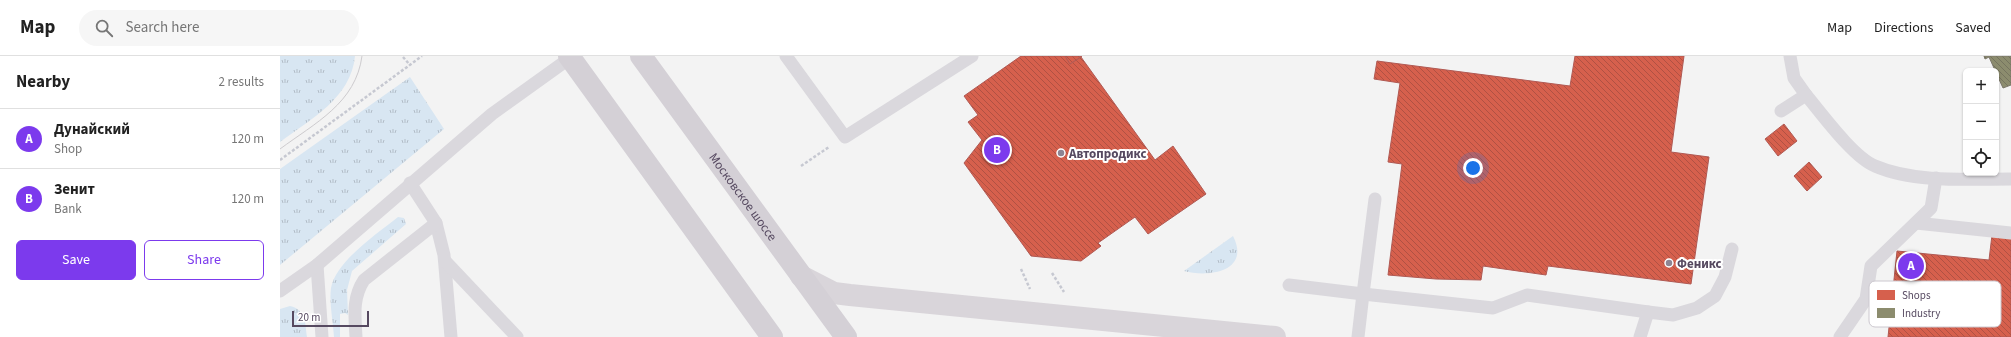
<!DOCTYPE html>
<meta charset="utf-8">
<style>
:root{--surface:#fff;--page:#f6f6f6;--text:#222;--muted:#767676;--line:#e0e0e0;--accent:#7c3aed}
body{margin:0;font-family:"Source Sans 3",sans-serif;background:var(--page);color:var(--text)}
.controls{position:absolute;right:12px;top:12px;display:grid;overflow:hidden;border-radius:6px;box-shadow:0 1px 3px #0004}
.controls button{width:36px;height:36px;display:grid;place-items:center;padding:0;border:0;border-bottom:1px solid var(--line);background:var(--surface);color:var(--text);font:20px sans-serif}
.scale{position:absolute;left:12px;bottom:10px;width:77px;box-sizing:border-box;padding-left:4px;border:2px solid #564960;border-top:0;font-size:11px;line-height:14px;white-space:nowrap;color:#564960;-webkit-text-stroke:3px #fff;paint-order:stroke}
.you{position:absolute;left:1193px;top:112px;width:14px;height:14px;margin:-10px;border:3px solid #fff;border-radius:50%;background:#1a73e8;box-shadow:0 0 0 6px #1a73e833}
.badge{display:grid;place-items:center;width:26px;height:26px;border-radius:50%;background:var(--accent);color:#fff;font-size:13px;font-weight:700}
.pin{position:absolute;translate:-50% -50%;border:2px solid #fff;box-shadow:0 1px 4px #0006}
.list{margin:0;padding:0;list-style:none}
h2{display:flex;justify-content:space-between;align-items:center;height:52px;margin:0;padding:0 16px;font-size:17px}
h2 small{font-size:13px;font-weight:400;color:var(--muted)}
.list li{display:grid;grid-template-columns:26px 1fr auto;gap:12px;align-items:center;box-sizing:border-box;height:60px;padding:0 16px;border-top:1px solid var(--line)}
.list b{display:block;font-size:15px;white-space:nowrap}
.list p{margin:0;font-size:13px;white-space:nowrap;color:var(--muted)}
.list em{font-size:13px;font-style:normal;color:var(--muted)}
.actions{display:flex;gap:8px;padding:12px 16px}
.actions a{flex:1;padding:9px 0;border:1px solid var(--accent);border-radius:6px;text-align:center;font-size:14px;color:var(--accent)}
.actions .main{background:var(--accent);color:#fff}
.icon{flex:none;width:22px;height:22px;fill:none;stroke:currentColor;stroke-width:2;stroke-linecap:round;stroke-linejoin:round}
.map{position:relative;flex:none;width:1731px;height:281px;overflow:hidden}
header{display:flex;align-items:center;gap:24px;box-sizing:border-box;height:56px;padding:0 20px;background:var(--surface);border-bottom:1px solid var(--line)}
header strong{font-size:19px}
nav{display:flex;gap:22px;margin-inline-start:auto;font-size:14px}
.search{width:280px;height:36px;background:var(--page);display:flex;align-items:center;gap:10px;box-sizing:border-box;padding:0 14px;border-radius:22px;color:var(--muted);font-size:15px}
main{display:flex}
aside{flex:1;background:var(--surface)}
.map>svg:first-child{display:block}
.grass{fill:url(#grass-tufts)}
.shops{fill:url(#shops-back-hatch);stroke:#b05953}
.industry{fill:url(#industry-back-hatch);stroke:#7c786a}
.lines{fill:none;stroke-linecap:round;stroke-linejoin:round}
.path{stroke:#c6c8d1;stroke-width:2.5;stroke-dasharray:3 2;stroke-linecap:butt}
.service{stroke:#dad8dd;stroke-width:13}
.secondary{stroke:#d9d5da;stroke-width:22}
.primary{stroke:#d4d0d6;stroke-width:22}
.tram{stroke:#cdcbce;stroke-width:1}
.poi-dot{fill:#8d8493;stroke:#fff;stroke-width:1.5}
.labels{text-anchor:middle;stroke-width:4;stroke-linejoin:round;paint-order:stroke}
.poi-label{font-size:13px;font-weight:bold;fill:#564960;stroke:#fff;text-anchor:start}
.street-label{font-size:13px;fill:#564960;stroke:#fff}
.key{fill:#fff;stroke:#ccc8cf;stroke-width:1}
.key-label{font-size:11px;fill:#564960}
</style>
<header>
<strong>Map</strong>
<div class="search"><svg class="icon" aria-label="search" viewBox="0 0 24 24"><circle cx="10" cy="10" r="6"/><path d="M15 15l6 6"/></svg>Search here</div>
<nav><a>Map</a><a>Directions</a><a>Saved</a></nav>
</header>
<main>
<aside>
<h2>Nearby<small>2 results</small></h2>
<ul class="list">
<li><span class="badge">A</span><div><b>Дунайский</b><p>Shop</p></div><em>120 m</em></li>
<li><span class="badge">B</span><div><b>Зенит</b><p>Bank</p></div><em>120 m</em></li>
</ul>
<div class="actions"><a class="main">Save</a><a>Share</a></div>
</aside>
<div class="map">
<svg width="1731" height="281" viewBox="0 0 1731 281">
<defs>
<pattern id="grass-tufts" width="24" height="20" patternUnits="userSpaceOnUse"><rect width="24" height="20" fill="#d8e6f2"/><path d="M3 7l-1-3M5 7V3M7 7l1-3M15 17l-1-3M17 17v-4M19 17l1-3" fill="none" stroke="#b2bcc7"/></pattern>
<pattern id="shops-back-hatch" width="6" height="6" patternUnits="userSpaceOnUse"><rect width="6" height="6" fill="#d6604d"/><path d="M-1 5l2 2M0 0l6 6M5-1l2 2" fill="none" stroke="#b05143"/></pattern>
<pattern id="industry-back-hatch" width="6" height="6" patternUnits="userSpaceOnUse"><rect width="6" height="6" fill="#8c8c6e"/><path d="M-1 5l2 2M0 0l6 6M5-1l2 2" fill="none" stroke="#75745e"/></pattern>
</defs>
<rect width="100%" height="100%" fill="#f3f3f3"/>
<!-- grass -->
<g class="grass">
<path d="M0 0H75C71 42 31 63 0 86Z"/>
<polygon points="130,21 164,73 0,209 0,113"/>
<path d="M118 161 124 162 126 168 72 215 67 234 68 259 65 257 60 258V281H54C53 265 49 247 51 232 56 205 97 178 118 161Z"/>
<path d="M953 180C971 215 929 222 904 215Z"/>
<path d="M10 250C26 254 25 266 27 281H0V253Z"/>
</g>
<!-- shops -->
<g class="shops">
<polygon points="741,0 785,0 790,8 801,1 875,104 893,90 926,138 868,178 855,161 818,187 821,190 801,205 751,200 684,107 702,84 688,66 698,59 684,40"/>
<polygon points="785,0 802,0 790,8"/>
<polygon points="1295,0 1404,0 1391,96 1429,101 1411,228 1268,210 1266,219 1203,210 1201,224 1156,223 1108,219 1122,108 1108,106 1120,27 1094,23 1097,5 1290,30"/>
<polygon points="1504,68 1517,85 1498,100 1485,83"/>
<polygon points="1529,106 1542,121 1527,135 1514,120"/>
<polygon points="1712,179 1731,181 1731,281 1608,281 1617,195 1709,204"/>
</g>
<!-- industry -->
<polygon class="industry" points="1704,0 1731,0 1731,29 1723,32 1709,1 1705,3"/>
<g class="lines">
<!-- path -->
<g class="path">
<polyline points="123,1 130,9"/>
<polyline points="0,104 142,0"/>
<polyline points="521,110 549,91"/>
<polyline points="741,213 750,233"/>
<polyline points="772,217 784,236"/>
</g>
<!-- service -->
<g class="service">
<polyline points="506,0 565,81 692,0"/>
<polyline points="1510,0 1514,22 1526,39"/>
<path d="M1501 55 1526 39C1542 58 1573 101 1595 110 1634 127 1690 123 1731 123"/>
<polyline points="130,127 156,167 164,199 171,281"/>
<polyline points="1095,143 1083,238 1213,252 1247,239 1368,256"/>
<polyline points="1636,167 1731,177"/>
<polyline points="165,205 237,281"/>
<polyline points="37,209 42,281"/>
<polyline points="1009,229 1083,238 1078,281"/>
<polyline points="0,235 37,209 212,58 290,2"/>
<path d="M76 281C75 261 72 242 84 224L156 167"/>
<polyline points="1360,281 1368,256 1393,259 1417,252 1435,240 1445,221 1452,193"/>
<polyline points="1560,281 1586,243 1591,210 1651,152 1656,122"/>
</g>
<!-- secondary -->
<polyline class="secondary" points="521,220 554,237 570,239 995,281"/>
<!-- primary -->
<g class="primary">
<polyline points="289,0 492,281"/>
<path id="s1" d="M361 0 566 281"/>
</g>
<!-- tram -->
<path class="tram" d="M0 93C35 67 76 47 82 0"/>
</g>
<!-- markers -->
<g class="poi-dot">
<circle cx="781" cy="97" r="4"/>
<circle cx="1389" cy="207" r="4"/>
</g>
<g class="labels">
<!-- poi labels -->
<g class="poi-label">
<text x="789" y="102">Автопродикс</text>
<text x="1397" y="212">Феникс</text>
</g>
<!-- street labels -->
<g class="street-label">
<text dy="5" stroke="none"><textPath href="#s1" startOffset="174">Московское шоссе</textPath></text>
</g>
</g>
<!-- legend -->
<rect x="1589" y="225" width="132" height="46" rx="6" class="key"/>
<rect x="1597" y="234" width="18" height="10" fill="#d6604d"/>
<rect x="1597" y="252" width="18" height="10" fill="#8c8c6e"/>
<g class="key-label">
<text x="1622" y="243">Shops</text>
<text x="1622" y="261">Industry</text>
</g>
</svg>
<div class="controls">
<button>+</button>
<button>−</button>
<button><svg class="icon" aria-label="locate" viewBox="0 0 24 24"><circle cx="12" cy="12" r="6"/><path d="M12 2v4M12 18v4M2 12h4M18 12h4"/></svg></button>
</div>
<div class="scale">20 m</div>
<div class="you"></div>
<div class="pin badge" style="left:1631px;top:210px">A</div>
<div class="pin badge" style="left:717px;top:94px">B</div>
</div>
</main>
